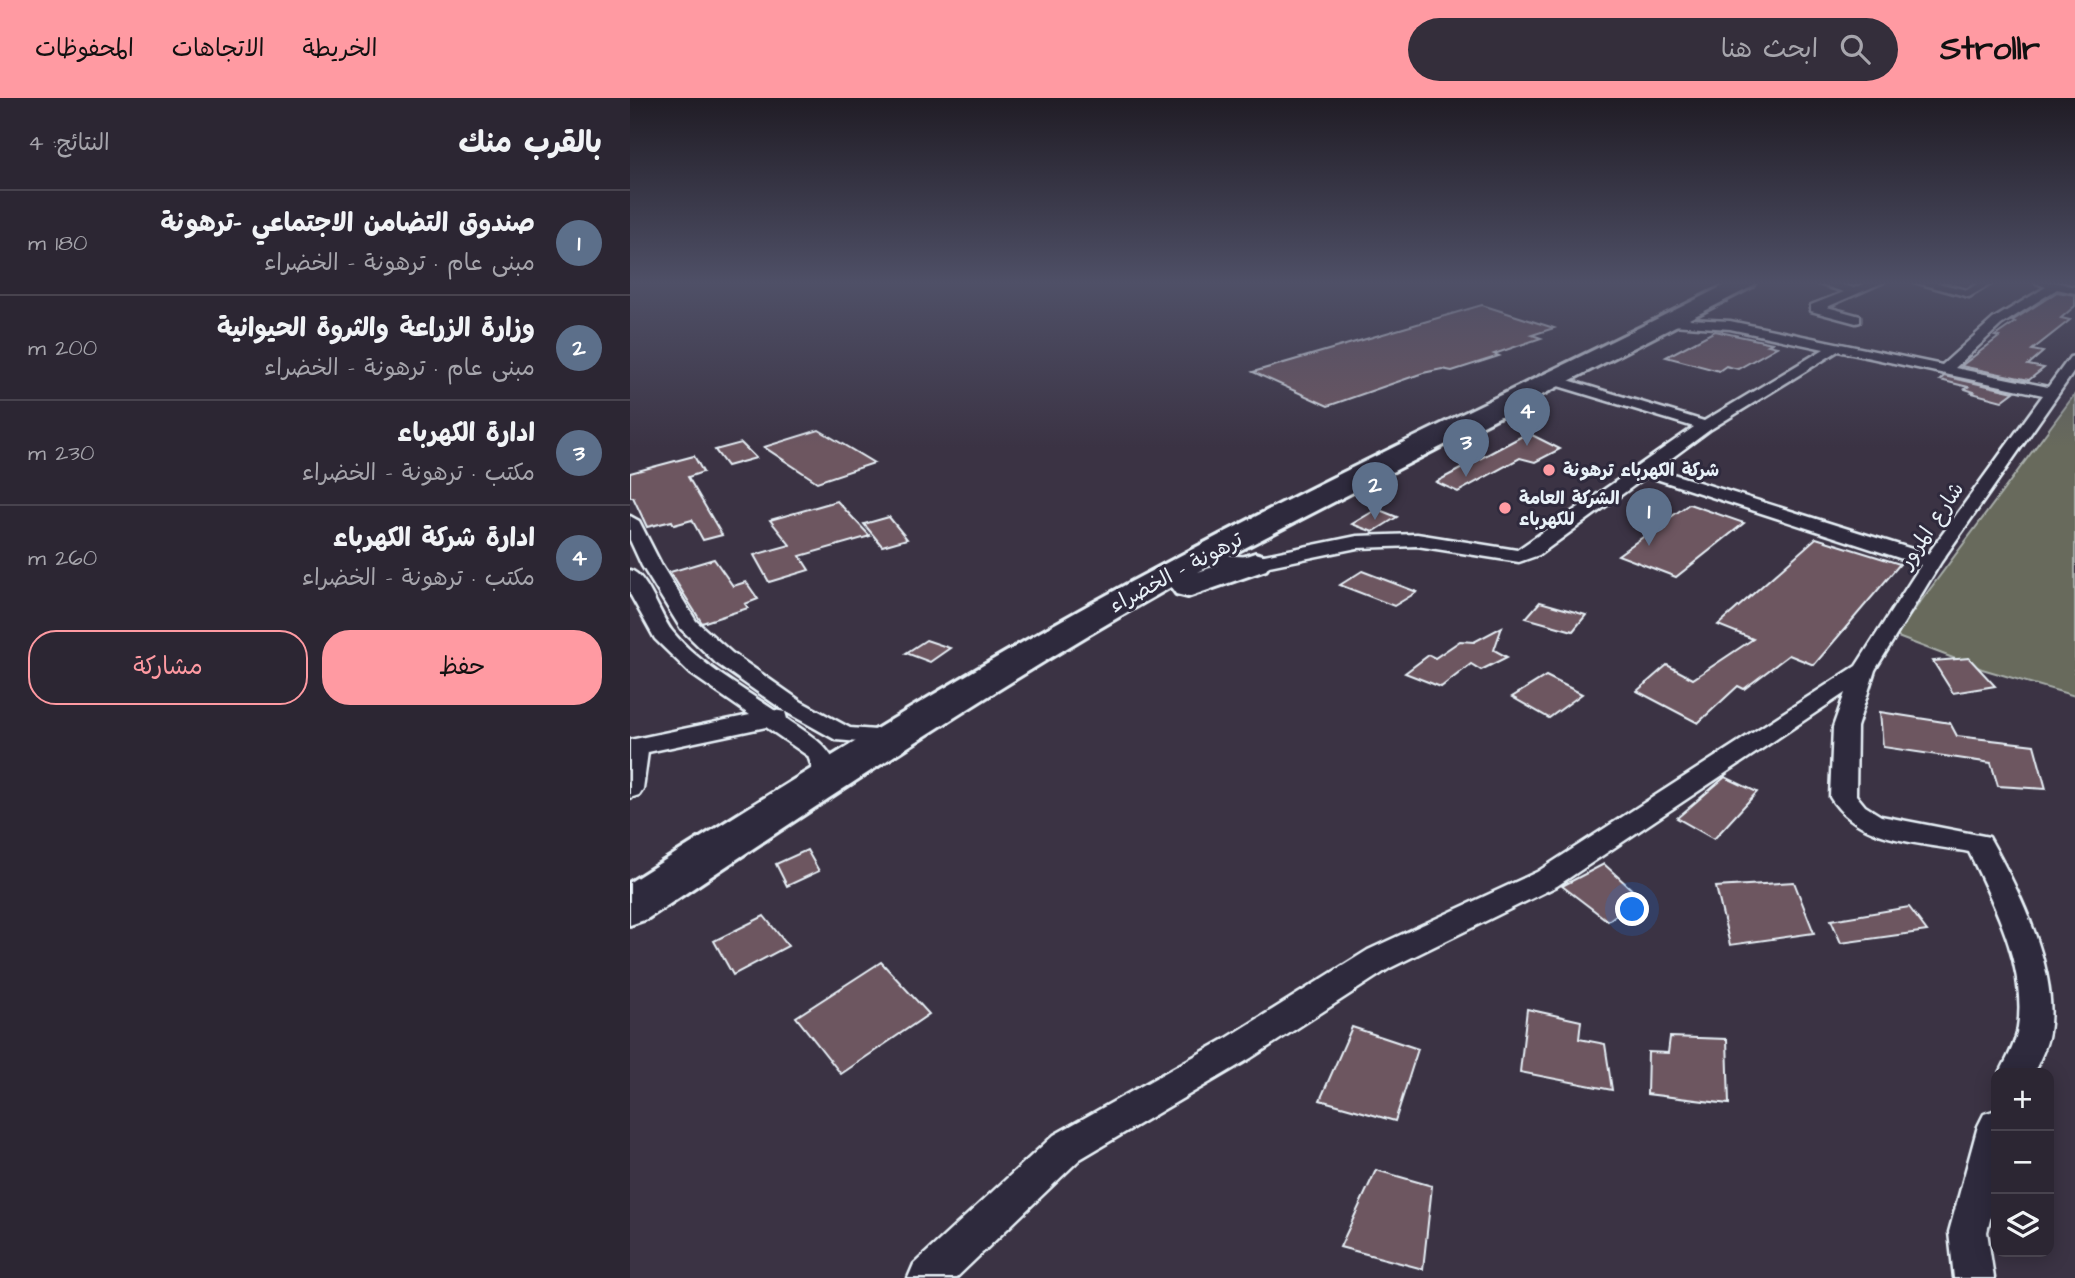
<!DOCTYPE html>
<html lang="ar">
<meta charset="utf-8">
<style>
:root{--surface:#2c2633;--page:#342e3b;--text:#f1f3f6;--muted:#a6a5ac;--line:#48434e;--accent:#ff9aa2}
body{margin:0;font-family:"Architects Daughter","Playpen Sans Arabic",sans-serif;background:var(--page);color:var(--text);direction:rtl}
.controls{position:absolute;right:21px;bottom:21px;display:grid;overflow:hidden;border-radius:14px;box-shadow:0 4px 18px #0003}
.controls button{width:63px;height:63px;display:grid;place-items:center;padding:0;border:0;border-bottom:2px solid var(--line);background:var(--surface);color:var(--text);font:35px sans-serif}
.you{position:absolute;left:1003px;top:812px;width:24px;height:24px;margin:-18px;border:5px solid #fff;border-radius:50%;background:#1a73e8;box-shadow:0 0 0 10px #1a73e833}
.badge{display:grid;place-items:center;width:46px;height:46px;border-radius:50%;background:var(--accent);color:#fff;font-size:23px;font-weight:700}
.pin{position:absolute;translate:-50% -58px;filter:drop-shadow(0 2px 4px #0008)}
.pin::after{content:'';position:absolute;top:37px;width:24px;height:21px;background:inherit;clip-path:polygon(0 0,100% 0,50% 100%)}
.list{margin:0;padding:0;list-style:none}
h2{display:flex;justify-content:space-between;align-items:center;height:91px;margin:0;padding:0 28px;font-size:30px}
h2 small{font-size:23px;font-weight:400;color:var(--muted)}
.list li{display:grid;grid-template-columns:46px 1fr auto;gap:21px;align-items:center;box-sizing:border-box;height:105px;padding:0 28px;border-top:2px solid var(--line)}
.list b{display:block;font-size:26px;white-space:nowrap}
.list p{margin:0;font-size:23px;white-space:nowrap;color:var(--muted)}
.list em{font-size:23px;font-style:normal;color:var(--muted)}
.actions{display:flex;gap:14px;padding:21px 28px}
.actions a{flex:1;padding:16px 0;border:2px solid var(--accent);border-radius:28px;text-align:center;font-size:24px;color:var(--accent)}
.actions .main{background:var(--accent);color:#111}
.icon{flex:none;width:38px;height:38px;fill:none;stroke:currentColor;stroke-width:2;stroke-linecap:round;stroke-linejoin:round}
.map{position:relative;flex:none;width:1445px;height:1180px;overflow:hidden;direction:ltr}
header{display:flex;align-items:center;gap:42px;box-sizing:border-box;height:98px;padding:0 35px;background:var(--accent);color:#111}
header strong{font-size:33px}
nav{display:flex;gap:38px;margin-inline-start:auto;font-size:24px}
.search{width:490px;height:63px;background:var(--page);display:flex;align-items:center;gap:18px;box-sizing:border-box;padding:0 24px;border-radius:38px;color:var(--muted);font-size:26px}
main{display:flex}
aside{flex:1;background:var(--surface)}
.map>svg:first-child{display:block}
.green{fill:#676a5c;stroke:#a8aeaa;stroke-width:2}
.building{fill:#6d5660;stroke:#e8f1f8;stroke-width:2}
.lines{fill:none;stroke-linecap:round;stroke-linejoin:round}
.minor-casing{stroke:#e8f1f8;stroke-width:5}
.trunk-casing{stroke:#e8f1f8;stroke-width:6}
.minor{fill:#2f2a3d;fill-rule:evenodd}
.trunk{fill:#2f2a3d;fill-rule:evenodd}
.poi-dot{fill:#ff9aa2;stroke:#2f2a3d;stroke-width:2.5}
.labels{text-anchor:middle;stroke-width:6;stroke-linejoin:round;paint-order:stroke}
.far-poi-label{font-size:18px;font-weight:bold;fill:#e8f1f8;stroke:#2f2a3d;text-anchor:start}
.street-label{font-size:21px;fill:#e8f1f8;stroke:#2f2a3d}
</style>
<header>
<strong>Strollr</strong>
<div class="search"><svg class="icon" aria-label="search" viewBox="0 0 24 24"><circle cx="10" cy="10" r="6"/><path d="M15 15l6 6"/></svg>ابحث هنا</div>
<nav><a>الخريطة</a><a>الاتجاهات</a><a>المحفوظات</a></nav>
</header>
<main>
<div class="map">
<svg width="1445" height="1180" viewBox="0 0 1445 1180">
<rect width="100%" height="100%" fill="#3b3344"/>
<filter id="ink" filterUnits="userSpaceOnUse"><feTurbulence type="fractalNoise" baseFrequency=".0143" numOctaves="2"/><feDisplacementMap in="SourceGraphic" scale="14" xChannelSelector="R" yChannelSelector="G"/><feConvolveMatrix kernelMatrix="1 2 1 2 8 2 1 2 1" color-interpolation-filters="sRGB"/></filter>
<g filter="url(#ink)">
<!-- green -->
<polygon class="green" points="1445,296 1445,598 1352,571 1265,538"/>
<!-- building -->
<g class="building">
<polygon points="1427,194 1445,197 1445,208 1431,220 1440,222 1402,252 1413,254 1398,267 1414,270 1399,282 1331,268 1369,239 1365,238 1385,224 1382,223"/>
<polygon points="852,207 924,230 902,237 911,240 864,256 869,258 822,273 812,271 793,275 698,308 623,274"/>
<polygon points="1085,233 1142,245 1138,247 1147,249 1108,271 1096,268 1089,273 1036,259"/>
<polygon points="1314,278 1384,294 1372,303 1342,295 1344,294 1335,291 1338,289 1310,282"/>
<polygon points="189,332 244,365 187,384 134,349"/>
<polygon points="898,335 930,351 905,364 890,360 828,394 806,384"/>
<polygon points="111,345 126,360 97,368 85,352"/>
<polygon points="64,358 73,374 58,379 92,437 73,442 62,422 44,427 42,423 17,429 3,399 0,399 0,375"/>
<polygon points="207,403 240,438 170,458 179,472 139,484 124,457 160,447 140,422"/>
<polygon points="1059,406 1114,425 1046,479 988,457"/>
<polygon points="747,411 767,419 743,434 722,426"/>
<polygon points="259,419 277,441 252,448 234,426"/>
<polygon points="1186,440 1270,466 1184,567 1159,557 1114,591 1108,588 1068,625 1007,593 1037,567 1063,581 1123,541 1088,527"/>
<polygon points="84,461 103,488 116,484 128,501 115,506 118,510 72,525 40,474"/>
<polygon points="732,473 787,494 764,508 710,487"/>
<polygon points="910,504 956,517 943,533 896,520"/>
<polygon points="872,529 864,552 877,559 851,572 841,566 811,589 775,575 799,557 805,560 830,543 844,544"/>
<polygon points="296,542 320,550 300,564 276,555"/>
<polygon points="1339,560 1365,588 1323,595 1303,563"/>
<polygon points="916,578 952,596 919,620 882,599"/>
<polygon points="1250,614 1320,625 1327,638 1404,647 1416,691 1368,688 1361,665 1253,649"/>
<polygon points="1095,679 1127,694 1084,741 1047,720"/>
<polygon points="177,752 189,773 157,788 146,766"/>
<polygon points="974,766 1010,799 978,823 932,788"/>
<polygon points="1164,784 1184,835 1100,847 1086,789"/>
<polygon points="1279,809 1297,833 1211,845 1201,822"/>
<polygon points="134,818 158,848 103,877 84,843"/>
<polygon points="251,864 299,916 211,976 166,919"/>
<polygon points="897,911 951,923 949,941 975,946 982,992 890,974"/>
<polygon points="722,929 788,951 765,1023 690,1002"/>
<polygon points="1040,939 1097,941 1099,1006 1017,996 1018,954 1038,955"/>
<polygon points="746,1072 802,1088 793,1171 710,1149"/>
</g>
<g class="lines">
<!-- minor casing -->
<g class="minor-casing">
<g id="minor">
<polygon points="1183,184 1203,184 1224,190 1238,184 1254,184 1197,209 1230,218 1230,224 1226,225 1181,213 1181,207 1214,194"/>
<polygon points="1284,184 1304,184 1337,192 1350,184 1364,184 1339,199"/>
<path d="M1404 184H1425L1445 189V195L1427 191 1371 227 1325 270 1418 289 1440 259 1445 258V272L1311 464 1245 572 1227 629 1226 697 1235 708 1251 718 1359 739C1389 792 1429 872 1419 934 1417 949 1409 962 1404 975H1370C1376 962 1384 949 1387 935 1399 874 1365 808 1339 754 1291 744 1228 745 1200 699L1203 629 1215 595 927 788 760 870 621 960 450 1061 326 1180H278L284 1166 424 1037 597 940 738 852 907 774 1226 568 1291 467 1017 378 909 457 889 464 787 448 727 450 625 471 572 466 565 464 562 460 565 456 625 459 727 438 787 436 887 452 1064 329 918 285V279H928L1074 323 1194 251 1100 231 1042 227 1038 226V220L1100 223 1312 267 1363 221 1416 189ZM1208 253 1413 297 1298 456 1027 371 1081 331Z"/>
<polygon points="0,418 9,423 32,468 66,523 102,555 172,604 220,630 272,634 275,639 272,644 263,647 206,642 156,614 86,565 51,531 12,468 0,442"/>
<path d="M0 472C17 476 30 518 42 533 69 566 109 588 144 612L155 614 157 621C181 638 204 649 210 680L206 686 197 688 188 686 178 658 136 629 18 654 13 691 9 697 0 700V642L120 617 61 576 25 541 0 496Z"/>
<polygon points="1366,1012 1366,1097 1357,1134 1364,1180 1324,1180 1319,1134 1348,1028 1354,1016"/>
</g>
</g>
<!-- trunk casing -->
<g class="trunk-casing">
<path id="trunk" d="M1101 184H1125L1123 188 568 474 625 455 636 458 641 465 636 472 558 499 546 496 541 489C361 591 189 706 17 821L0 827V784C178 672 356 560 542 462 726 364 915 278 1101 184Z"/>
</g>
<!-- minor -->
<use href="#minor" class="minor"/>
<!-- trunk -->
<use href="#trunk" class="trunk"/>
</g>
</g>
<!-- sky -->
<linearGradient id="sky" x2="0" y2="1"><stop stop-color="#201c25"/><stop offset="0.53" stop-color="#4f5067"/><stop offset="1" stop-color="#4f5067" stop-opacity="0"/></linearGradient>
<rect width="1445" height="349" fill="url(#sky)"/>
<!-- markers -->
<g class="poi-dot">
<circle cx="919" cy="372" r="7"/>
<circle cx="875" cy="410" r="7"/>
</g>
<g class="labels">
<!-- far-poi labels -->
<g class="far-poi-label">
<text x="933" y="378">شركة الكهرباء ترهونة</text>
<text x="889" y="406">الشركة العامة<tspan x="889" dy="21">للكهرباء</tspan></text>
</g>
<!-- street labels -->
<g class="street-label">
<text transform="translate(1301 427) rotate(-56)" y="7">شارع المرور</text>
<text transform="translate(546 474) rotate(-28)" y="7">ترهونة - الخضراء</text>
</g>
</g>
</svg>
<div class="controls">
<button>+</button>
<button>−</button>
<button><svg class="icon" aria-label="layers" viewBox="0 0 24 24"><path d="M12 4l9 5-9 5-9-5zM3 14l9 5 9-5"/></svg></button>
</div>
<div class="you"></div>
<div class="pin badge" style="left:1019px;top:448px;background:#5c6f8a">1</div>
<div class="pin badge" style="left:745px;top:422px;background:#5c6f8a">2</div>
<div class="pin badge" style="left:836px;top:379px;background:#5c6f8a">3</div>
<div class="pin badge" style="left:897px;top:348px;background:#5c6f8a">4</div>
</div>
<aside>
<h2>بالقرب منك<small>النتائج: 4</small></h2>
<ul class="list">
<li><span class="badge" style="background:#5c6f8a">1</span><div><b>صندوق التضامن الاجتماعي -ترهونة</b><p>مبنى عام · ترهونة - الخضراء</p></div><em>180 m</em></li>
<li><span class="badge" style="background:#5c6f8a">2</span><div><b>وزارة الزراعة والثروة الحيوانية</b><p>مبنى عام · ترهونة - الخضراء</p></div><em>200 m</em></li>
<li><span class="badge" style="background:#5c6f8a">3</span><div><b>ادارة الكهرباء</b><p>مكتب · ترهونة - الخضراء</p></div><em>230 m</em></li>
<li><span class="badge" style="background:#5c6f8a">4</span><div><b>ادارة شركة الكهرباء</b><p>مكتب · ترهونة - الخضراء</p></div><em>260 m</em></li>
</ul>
<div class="actions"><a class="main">حفظ</a><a>مشاركة</a></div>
</aside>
</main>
